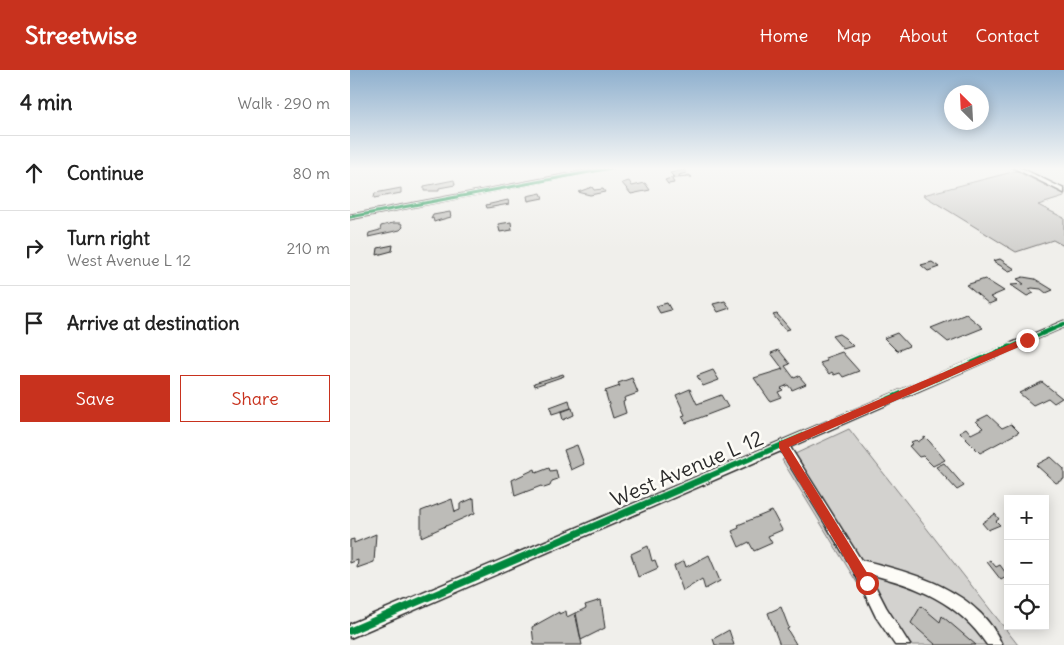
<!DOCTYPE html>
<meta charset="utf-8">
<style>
:root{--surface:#fff;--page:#f2f2f2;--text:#222;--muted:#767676;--line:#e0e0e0;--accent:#c8321e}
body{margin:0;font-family:Delius,sans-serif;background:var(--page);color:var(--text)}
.controls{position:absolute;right:15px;bottom:15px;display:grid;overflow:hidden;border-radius:0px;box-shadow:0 2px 12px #0003}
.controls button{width:45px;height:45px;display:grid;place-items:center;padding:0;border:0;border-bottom:1px solid var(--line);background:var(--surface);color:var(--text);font:25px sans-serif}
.compass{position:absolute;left:594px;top:15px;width:45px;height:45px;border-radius:50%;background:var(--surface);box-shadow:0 2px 12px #0003;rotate:336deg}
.stop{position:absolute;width:15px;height:15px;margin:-11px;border:4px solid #c8321e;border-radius:50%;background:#fff}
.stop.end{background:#c8321e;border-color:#fff;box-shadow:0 1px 5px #0008}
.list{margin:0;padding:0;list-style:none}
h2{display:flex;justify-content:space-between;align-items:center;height:65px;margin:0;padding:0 20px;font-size:21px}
h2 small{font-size:16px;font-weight:400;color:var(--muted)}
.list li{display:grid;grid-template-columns:32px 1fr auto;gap:15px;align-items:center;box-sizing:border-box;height:75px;padding:0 20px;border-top:1px solid var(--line)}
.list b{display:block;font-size:19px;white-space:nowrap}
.list p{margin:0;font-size:16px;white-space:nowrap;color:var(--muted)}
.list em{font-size:16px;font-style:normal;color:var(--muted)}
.actions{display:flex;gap:10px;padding:15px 20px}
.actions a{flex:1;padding:11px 0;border:1px solid var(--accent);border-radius:0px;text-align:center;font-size:18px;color:var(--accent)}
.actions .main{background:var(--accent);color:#fff}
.icon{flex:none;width:28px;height:28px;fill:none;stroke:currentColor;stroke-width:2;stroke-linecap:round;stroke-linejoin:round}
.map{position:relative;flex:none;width:714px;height:575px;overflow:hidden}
header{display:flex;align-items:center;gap:30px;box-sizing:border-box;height:70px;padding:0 25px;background:var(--accent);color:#fff}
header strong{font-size:24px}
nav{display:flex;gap:28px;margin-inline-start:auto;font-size:18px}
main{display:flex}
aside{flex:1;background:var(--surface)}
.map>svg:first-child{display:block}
.green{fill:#d3d2cf;stroke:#7f7e7d}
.building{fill:#bdbcb8;stroke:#2b2b2b}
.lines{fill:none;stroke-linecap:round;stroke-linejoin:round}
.minor-casing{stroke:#2b2b2b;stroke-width:3}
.minor{fill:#fdfcf7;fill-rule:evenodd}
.cycleway-far3-casing{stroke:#fdfcf7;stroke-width:5}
.cycleway-far2-casing{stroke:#fdfcf7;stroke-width:7}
.cycleway-far1-casing{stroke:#fdfcf7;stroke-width:9}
.cycleway-casing{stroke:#fdfcf7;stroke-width:10}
.cycleway-far3{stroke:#00873e;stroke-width:3}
.cycleway-far2{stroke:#00873e;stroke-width:4.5}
.cycleway-far1{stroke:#00873e;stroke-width:5.5}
.cycleway{stroke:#00873e;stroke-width:7}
.route{fill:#c8321e}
.labels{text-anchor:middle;stroke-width:5;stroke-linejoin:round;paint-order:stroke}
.near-street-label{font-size:21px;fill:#2b2b2b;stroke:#fdfcf7}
</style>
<header>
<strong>Streetwise</strong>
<nav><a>Home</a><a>Map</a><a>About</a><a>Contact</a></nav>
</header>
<main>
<aside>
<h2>4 min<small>Walk · 290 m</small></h2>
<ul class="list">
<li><svg class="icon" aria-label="ahead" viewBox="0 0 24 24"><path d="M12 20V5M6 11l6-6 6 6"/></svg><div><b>Continue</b></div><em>80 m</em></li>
<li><svg class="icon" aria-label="right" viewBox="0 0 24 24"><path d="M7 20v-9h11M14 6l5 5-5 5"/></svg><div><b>Turn right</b><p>West Avenue L 12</p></div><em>210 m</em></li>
<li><svg class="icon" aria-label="arrive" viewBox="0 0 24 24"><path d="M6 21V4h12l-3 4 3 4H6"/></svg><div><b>Arrive at destination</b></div></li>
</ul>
<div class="actions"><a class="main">Save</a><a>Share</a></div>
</aside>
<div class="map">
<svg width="714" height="575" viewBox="0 0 714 575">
<rect width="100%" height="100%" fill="#f0efeb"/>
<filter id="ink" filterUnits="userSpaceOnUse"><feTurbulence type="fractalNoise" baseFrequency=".02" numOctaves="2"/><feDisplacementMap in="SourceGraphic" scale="10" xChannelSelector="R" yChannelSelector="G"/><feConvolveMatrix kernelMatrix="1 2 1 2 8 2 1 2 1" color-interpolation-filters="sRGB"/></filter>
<g filter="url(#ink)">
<!-- green -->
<g class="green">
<polygon points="666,101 714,124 714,127 688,135 714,148 714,176 703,170 666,182 573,125"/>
<polygon points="499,359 668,575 545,575 432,390"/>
</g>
<!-- building -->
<g class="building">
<polygon points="334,100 336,103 329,105 331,107 339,105 342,107 324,108 322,109 324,113 318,114 315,110 324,107 320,103"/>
<polygon points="104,110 105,115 89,118 89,121 74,121 74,116"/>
<polygon points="279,111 282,116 295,113 300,120 281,124 272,113"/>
<polygon points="242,117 244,120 253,119 255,122 240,125 228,122"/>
<polygon points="51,118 51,123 24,128 25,123"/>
<polygon points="191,123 193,128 178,131 177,126"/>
<polygon points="158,130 159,134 137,138 136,135"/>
<polygon points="100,142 101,147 90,150 84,152 83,148 81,149 83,145"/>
<polygon points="161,152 162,160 150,162 148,154"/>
<polygon points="43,153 51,153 53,157 50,160 18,167 19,163 30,160 31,156"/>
<polygon points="43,175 42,181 27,185 28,178"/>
<polygon points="650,189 665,199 659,201 643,191"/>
<polygon points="582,192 589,197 578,201 571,195"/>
<polygon points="673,207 685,209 703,220 696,223 691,219 682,218 679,219 684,223 677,226 661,215 674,214 667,209"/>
<polygon points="635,209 654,221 640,227 646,231 639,234 616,215"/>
<polygon points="375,231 380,238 368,242 363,234"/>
<polygon points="317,233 321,240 310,243 306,236"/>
<polygon points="427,244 440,259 435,260 423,245"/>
<polygon points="616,244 633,258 598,272 581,258"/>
<polygon points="547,263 559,276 547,281 534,268"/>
<polygon points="489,264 495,268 503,276 493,279 482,266"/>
<polygon points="429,280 440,294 435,296 444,308 449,306 456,314 442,320 438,315 431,318 433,320 428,322 431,327 420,331 404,308 433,299 421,283"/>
<polygon points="492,282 509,301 493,307 490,303 484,305 482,302 479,304 470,293 477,291 475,288"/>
<polygon points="363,300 369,310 353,316 347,306"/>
<polygon points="213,304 214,306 185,316 184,313"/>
<polygon points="282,308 288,323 274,328 275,331 273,332 276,343 263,348 255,321 270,316 268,313"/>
<polygon points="692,312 712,328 704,333 698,328 683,335 669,323"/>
<polygon points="340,319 347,334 371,325 378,337 336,353 332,346 335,345 326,325"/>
<polygon points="219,330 221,338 202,344 200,337"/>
<polygon points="222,338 224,345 213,350 211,342"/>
<polygon points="638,345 652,358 661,354 669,362 630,383 609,362 616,358 621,364 633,358 626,351"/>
<polygon points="575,367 580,372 595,390 583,396 573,386 569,387 559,376 563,374 561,372 566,370 568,372"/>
<polygon points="227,375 234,394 221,400 214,380"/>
<polygon points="701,387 714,399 714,409 706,413 686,395"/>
<polygon points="594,393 614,416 607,420 586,397"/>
<polygon points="199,398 200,401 206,400 208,409 202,411 200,416 194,418 191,416 165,426 162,410 185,399 186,403"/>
<polygon points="124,428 125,443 71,467 71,441 102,429 105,442 110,440 110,434"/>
<polygon points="422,441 432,460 418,466 422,473 404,481 399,472 389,477 382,461 389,458 388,455"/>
<polygon points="645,444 649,449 646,451 650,455 638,460 632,453"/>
<polygon points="26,464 24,492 7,498 8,490 0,493 0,470 4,469 4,473"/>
<polygon points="298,476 302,491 305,490 308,498 288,507 281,484"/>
<polygon points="359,485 370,511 355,519 352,509 333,521 324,496 334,491 336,497"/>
<polygon points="640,490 646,497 650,495 658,506 651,510 637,492"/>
<polygon points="251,530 255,558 231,570 226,543 236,538 235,535"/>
<polygon points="571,536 590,552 592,546 626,575 586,575 561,553"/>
<polygon points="431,537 439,558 437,559 446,574 444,575 430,575 418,543"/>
<polygon points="216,541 217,547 225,543 232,575 184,575 182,557 209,542 209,544"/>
<polygon points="379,560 384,575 365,575 363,569"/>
</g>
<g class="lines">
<!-- minor casing -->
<g class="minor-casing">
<g id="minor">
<polygon points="251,98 263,98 0,149 0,145"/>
<polygon points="664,98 671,98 714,119 714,123"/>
<path d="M714 251V257L440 377 511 490C562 502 630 521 652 575H637C608 532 567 516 519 504L536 537 560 575H545L526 547 503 499 431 381 0 568V554Z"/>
</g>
</g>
<!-- minor -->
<use href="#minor" class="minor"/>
<!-- cycleway-far3 casing -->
<g class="cycleway-far3-casing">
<polyline id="cycleway-far3" points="0,147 261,98"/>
</g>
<!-- cycleway-far2 casing -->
<g class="cycleway-far2-casing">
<polyline id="cycleway-far2" points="657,279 714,254"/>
</g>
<!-- cycleway-far1 casing -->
<g class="cycleway-far1-casing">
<polyline id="cycleway-far1" points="355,408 660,277"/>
</g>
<!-- cycleway casing -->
<g class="cycleway-casing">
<polyline id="cycleway" points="0,561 358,407"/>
</g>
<!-- cycleway-far3 -->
<use href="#cycleway-far3" class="cycleway-far3"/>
<!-- cycleway-far2 -->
<use href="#cycleway-far2" class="cycleway-far2"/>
<!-- cycleway-far1 -->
<use href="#cycleway-far1" class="cycleway-far1"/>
<!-- cycleway -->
<use href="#cycleway" class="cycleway"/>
</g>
</g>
<!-- sky -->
<linearGradient id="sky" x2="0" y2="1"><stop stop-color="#8fb0ce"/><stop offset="0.55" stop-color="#f8f8f6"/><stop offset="1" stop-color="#f8f8f6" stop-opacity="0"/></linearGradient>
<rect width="714" height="179" fill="url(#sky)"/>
<!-- route -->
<polygon class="route" points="677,267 680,268 680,272 439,377 521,509 523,513 521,517 517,519 512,517 429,378 429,372"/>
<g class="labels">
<!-- near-street labels -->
<g class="near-street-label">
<text transform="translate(337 399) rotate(-23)" y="7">West Avenue L 12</text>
</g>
</g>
</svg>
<div class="controls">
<button>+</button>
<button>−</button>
<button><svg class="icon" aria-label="locate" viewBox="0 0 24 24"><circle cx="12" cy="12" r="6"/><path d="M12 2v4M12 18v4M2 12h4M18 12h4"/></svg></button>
</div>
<svg class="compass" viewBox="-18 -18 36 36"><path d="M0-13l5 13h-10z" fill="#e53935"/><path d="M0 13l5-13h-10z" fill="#767676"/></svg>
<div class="stop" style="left:517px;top:513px"></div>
<div class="stop end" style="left:677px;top:270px"></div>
</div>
</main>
